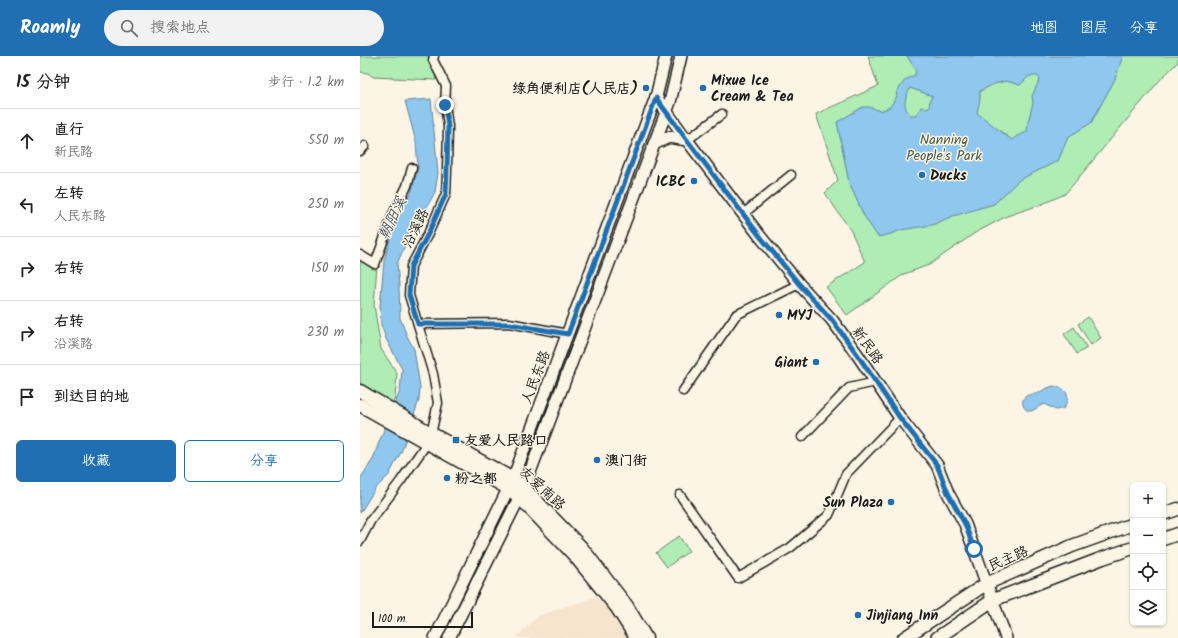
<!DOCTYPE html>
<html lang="zh">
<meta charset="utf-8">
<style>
:root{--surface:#fff;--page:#f2f2f2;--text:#222;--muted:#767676;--line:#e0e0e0;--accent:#1f6fb2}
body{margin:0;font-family:Kalam,"LXGW WenKai TC",sans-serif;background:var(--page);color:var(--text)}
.controls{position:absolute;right:12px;bottom:12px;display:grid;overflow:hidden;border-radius:6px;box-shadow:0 1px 3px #0004}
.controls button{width:36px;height:36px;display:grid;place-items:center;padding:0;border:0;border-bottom:1px solid var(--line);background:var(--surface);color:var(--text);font:20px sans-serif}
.scale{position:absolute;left:12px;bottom:10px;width:101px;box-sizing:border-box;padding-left:4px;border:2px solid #1c1c1c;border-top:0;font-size:11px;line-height:14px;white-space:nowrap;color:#1c1c1c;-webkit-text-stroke:3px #fcf5e5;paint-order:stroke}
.stop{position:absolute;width:12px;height:12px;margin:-9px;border:3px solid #1f6fb2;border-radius:50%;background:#fff}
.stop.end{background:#1f6fb2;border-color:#fff;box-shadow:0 1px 4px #0008}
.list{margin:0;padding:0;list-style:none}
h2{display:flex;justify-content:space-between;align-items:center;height:52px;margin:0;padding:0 16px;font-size:17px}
h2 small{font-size:13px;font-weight:400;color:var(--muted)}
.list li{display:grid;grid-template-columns:26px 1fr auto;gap:12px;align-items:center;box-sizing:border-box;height:64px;padding:0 16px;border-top:1px solid var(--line)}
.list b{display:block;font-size:15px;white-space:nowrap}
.list p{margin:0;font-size:13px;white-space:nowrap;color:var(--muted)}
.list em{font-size:13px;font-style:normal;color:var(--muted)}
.actions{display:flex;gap:8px;padding:12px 16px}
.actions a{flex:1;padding:9px 0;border:1px solid var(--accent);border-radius:6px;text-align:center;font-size:14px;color:var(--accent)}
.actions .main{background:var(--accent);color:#fff}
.icon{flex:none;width:22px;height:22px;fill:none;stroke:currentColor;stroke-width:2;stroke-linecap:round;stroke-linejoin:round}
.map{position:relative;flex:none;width:818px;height:582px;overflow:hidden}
header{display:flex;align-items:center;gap:24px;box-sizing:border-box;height:56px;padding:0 20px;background:var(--accent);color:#fff}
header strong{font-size:19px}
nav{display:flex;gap:22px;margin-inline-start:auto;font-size:14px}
.search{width:280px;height:36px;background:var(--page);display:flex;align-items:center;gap:10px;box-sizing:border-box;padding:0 14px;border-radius:22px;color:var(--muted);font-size:15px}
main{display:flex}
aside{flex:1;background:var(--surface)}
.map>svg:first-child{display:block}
.built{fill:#f6e4ce}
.green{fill:#afedb4;stroke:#668468}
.water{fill:#8fc7ee;stroke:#61839a;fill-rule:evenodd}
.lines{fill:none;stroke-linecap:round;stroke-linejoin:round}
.street-casing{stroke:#1c1c1c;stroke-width:11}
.secondary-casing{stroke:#1c1c1c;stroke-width:14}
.primary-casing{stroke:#1c1c1c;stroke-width:15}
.street{stroke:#fcf5e5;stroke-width:8}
.secondary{stroke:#fcf5e5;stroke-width:11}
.primary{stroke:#fcf5e5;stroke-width:12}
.route{stroke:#1f6fb2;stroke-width:5}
.poi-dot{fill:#1f6fb2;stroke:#fcf5e5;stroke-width:1.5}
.labels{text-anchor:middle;stroke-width:3;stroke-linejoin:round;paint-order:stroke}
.poi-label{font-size:14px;font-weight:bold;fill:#1c1c1c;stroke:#fcf5e5;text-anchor:start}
.park-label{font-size:14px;fill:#485b4a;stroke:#fcf5e5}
.street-label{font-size:14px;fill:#1c1c1c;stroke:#fcf5e5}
.water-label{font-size:15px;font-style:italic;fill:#445866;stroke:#fcf5e5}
</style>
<header>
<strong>Roamly</strong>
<div class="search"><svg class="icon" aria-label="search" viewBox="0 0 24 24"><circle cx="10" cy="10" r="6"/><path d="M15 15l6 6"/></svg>搜索地点</div>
<nav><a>地图</a><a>图层</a><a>分享</a></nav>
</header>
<main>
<aside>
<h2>15 分钟<small>步行 · 1.2 km</small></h2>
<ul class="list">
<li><svg class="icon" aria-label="ahead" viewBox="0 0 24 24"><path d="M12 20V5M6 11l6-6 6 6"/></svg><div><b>直行</b><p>新民路</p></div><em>550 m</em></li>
<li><svg class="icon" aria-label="left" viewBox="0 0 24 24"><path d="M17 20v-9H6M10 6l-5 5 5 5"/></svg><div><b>左转</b><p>人民东路</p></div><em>250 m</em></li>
<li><svg class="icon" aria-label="right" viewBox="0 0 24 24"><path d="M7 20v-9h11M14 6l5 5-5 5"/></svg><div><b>右转</b></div><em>150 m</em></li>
<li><svg class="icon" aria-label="right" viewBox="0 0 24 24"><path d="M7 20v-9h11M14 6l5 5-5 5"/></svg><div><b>右转</b><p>沿溪路</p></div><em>230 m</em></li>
<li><svg class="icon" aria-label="arrive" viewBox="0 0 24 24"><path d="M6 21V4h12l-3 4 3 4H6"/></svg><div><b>到达目的地</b></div></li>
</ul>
<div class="actions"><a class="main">收藏</a><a>分享</a></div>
</aside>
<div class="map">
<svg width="818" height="582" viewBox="0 0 818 582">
<rect width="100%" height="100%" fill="#fcf5e5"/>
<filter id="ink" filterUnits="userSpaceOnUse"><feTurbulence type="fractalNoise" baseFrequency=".025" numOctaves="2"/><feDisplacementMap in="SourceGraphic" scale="8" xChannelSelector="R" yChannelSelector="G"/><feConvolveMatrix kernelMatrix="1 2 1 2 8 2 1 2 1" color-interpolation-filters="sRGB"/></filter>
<g filter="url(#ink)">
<!-- built -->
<polygon class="built" points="235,541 246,547 269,582 158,582 157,580 180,559"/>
<!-- green -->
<g class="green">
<polygon points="0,0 73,0 76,24 13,21 8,17 0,16"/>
<polygon points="508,0 818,0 818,6 800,24 705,138 680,149 647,160 615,177 569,209 544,218 487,259 466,231 505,206 491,175 465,137 478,124 456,58 518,30"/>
<polygon points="0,198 17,209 14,249 21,293 37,317 35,342 32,350 0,332"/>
<polygon points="728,261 741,282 731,289 718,268"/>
<polygon points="714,271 727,292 717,298 704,278"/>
<polygon points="319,480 329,495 307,511 296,497"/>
</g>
<!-- water -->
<g class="water">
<path d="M547 0H763L755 23 731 67 708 81 698 105 659 124 634 148 593 160 572 169 541 174 531 178 518 181 504 160 489 127 477 66 503 51H509L521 55 530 51 537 40 536 37 545 24 555 19 556 14ZM669 20H677L680 23 672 40 673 47 668 66 667 76 657 80 652 84 617 57 620 43V35L634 28 646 25 660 29ZM550 32 572 40 570 44 569 52 561 51 556 59H550C542 49 545 43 550 32Z"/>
<polygon points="71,43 78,117 75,136 62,160 49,180 37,208 39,229 40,262 47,280 54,293 60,331 59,344 42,394 29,419 15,433 0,457 0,423 13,403 19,386 40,335 42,313 26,283 21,269 20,250 24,205 36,160 51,137 58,112 56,86 45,45"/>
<path d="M693 330C707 331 711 340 704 352L696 354 684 348C679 350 674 355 670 355 662 355 656 337 677 338L685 333Z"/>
</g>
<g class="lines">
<!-- street casing -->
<g class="street-casing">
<g id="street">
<polyline points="327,84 362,58"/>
<polyline points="0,95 5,90"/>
<polyline points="383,158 431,119"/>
<polyline points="0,199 15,208 33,158 47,130 52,112"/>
<polyline points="58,268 149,267 208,278"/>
<polyline points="323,335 376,259 439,228"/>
<polyline points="71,378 78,347 73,318 49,239 51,210 68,178 86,138 87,114 88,70 85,49 86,30 73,4 74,0"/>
<polyline points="442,381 489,332 516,326"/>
<polyline points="320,439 378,522 430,492 469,459 486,418 540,362"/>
<polyline points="0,485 11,464 40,426 67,387"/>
</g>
</g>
<!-- secondary casing -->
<g class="secondary-casing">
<g id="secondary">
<polyline points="296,41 327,84 399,179 439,228 472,264 497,298 540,362 577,409 588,437 605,468 646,582"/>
<polyline points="294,88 309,81 327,84"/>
<polyline points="75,582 153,423 296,41 306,0"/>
<polyline points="89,582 164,432 310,46 321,0"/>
</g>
</g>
<!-- primary casing -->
<g class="primary-casing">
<g id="primary">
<polyline points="0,335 67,375 153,423 164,432 222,492 267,550 286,582"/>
<polyline points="0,349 149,433 159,441 214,499 257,552 276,582"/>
<polyline points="803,458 818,453"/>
<polyline points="803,483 818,478"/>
<polyline points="544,582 626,528 712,490 773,468"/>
<polyline points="577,582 633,544 743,502 773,492"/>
</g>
</g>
<!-- street -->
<use href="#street" class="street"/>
<!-- secondary -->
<use href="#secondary" class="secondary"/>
<!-- primary -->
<use href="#primary" class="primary"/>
</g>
</g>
<g class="lines" filter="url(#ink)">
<!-- route -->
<polyline class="route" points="85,49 88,70 87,114 86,138 68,178 51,210 49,239 58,268 149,268 208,278 296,42 327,84 399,179 439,228 472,264 497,298 540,362 577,409 588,437 605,468 614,493"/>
</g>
<!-- markers -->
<g class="poi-dot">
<circle cx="286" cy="32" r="4"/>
<circle cx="343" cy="32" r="4"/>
<circle cx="562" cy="119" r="4"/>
<circle cx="334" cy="125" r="4"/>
<circle cx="419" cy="259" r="4"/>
<circle cx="456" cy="306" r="4"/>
<rect x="92" y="380" width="8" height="8" rx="2"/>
<circle cx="237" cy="404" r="4"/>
<circle cx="87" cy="422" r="4"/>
<circle cx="531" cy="446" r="4"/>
<circle cx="498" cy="559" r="4"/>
</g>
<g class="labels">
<!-- poi labels -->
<g class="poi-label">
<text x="351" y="29">Mixue Ice<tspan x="351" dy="16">Cream &amp; Tea</tspan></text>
<text x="278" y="37" text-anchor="end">绿角便利店(人民店)</text>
<text x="570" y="124">Ducks</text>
<text x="326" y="130" text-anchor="end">ICBC</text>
<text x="427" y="264">MYJ</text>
<text x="448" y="311" text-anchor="end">Giant</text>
<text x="104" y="389">友爱人民路口</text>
<text x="245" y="409">澳门街</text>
<text x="95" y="427">粉之都</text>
<text x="523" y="451" text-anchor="end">Sun Plaza</text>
<text x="506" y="564">Jinjiang Inn</text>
</g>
<!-- park labels -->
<g class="park-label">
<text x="584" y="88">Nanning<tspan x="584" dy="16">People's Park</tspan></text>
</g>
<!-- street labels -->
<g class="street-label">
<text transform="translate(55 172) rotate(-64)" y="5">沿溪路</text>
<text transform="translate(508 289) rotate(55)" y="5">新民路</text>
<text transform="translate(175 321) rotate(-69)" y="5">人民东路</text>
<text transform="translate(183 432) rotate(43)" y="5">友爱南路</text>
<text transform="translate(648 502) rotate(-24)" y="5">民主路</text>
</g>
<!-- water labels -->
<g class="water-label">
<text transform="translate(32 162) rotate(-64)" y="5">朝阳溪</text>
</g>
</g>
</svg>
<div class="controls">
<button>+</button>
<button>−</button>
<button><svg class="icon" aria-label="locate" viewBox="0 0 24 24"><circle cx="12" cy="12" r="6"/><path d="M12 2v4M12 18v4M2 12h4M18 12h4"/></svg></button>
<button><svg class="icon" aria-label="layers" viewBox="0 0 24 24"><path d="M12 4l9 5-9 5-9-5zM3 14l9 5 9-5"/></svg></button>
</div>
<div class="scale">100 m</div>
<div class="stop" style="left:614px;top:493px"></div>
<div class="stop end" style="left:85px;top:49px"></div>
</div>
</main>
